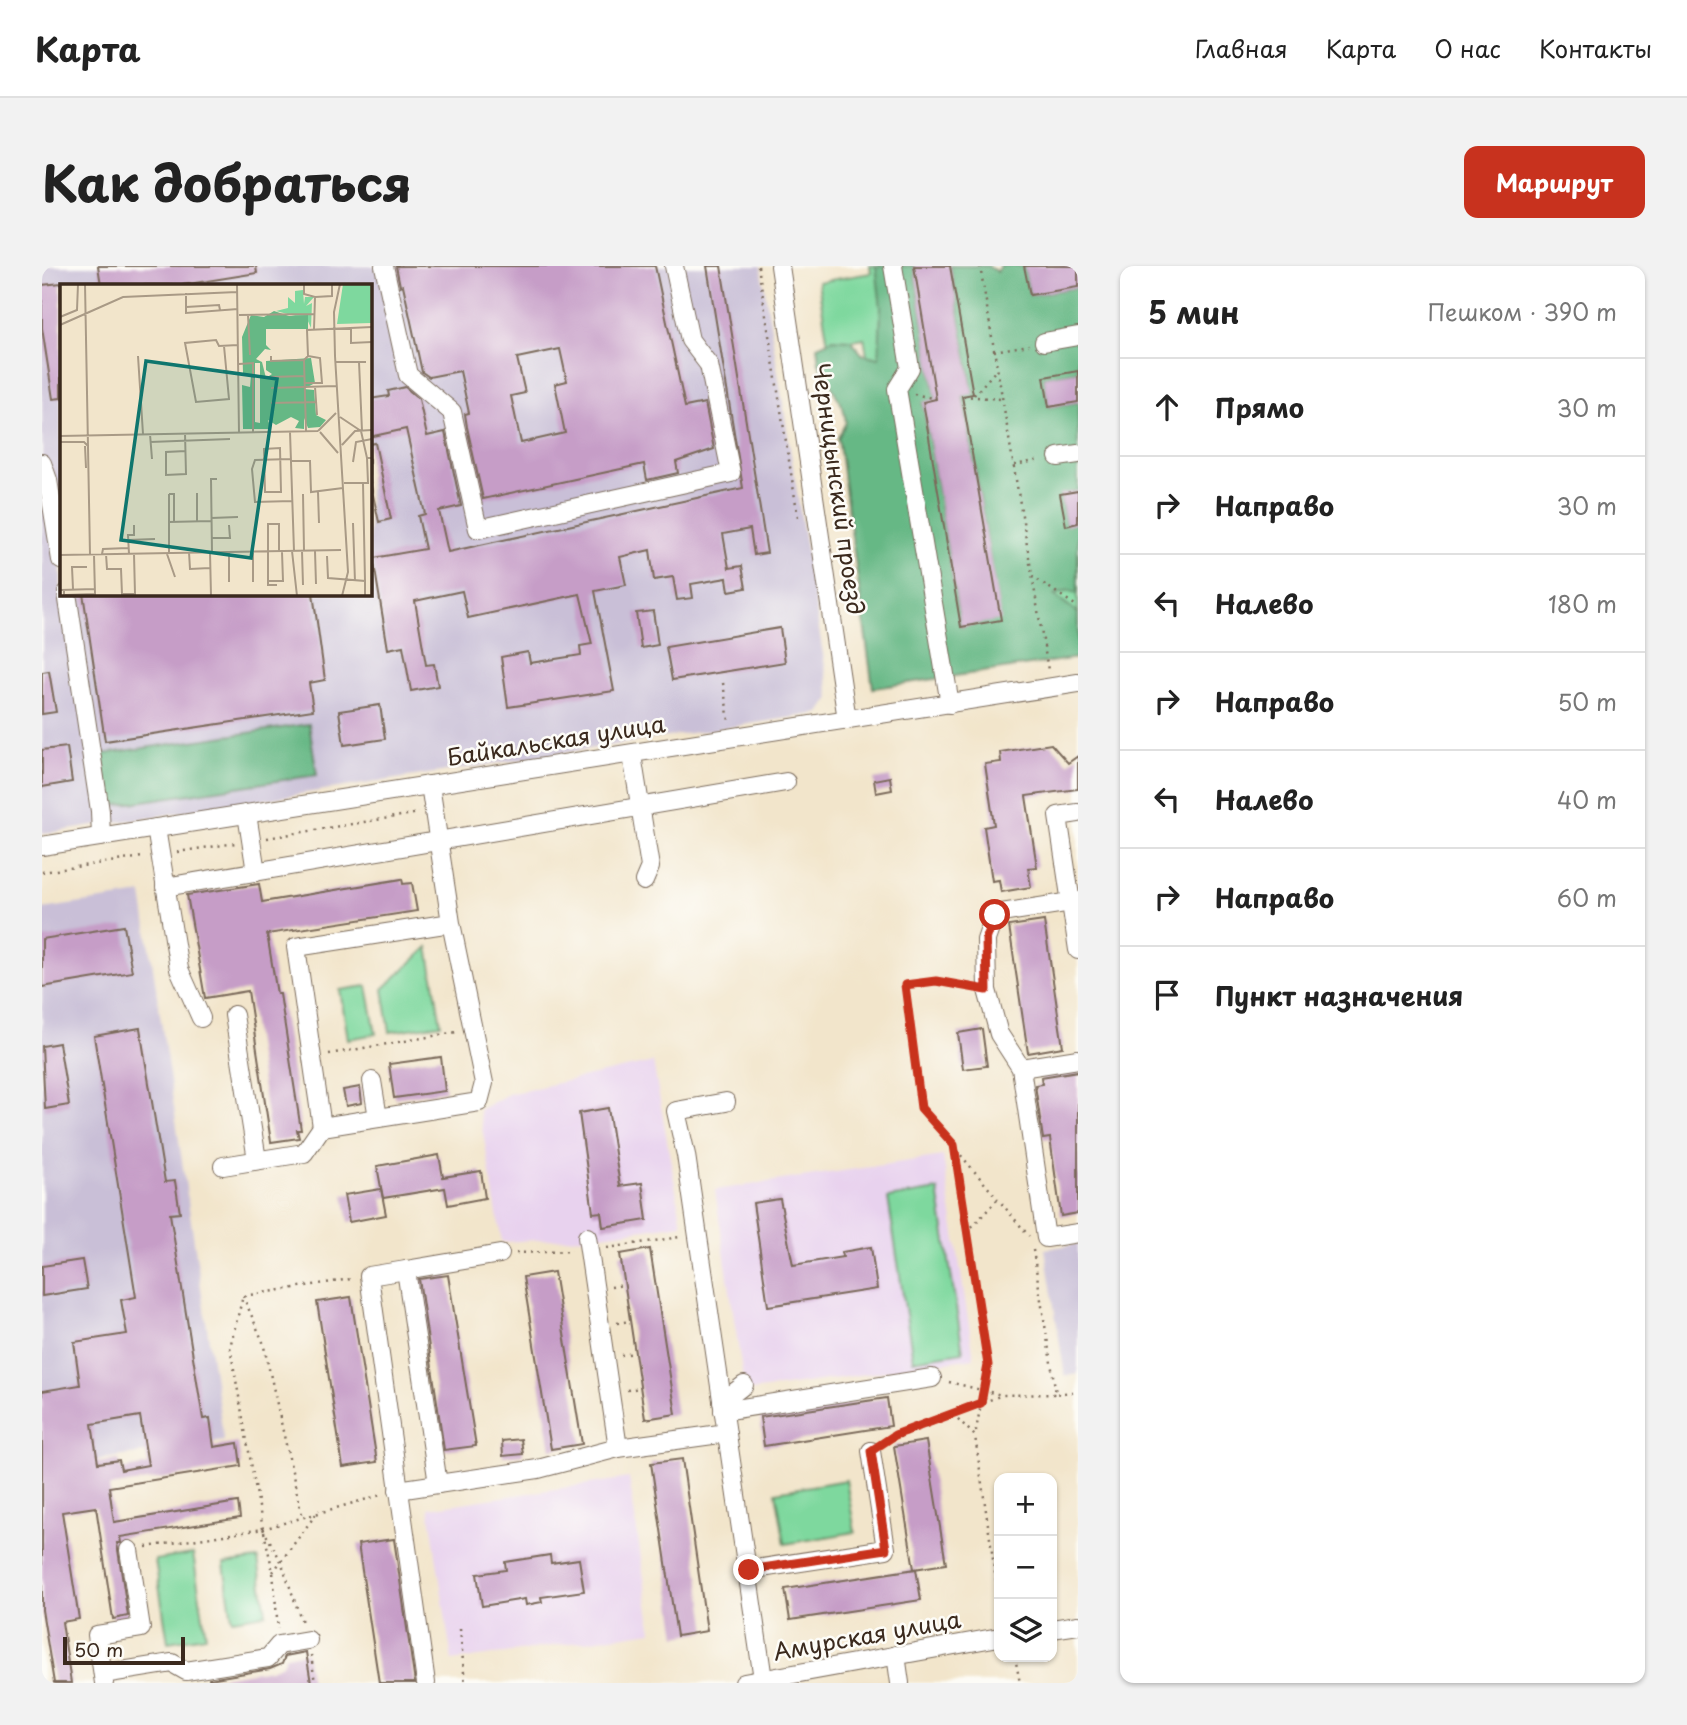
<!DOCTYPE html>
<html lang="ru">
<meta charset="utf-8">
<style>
:root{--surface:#fff;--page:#f2f2f2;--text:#222;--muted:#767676;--line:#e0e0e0;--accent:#c8321e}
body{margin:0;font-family:"Playpen Sans",sans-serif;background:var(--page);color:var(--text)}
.controls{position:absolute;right:21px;bottom:21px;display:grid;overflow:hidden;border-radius:14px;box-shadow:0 2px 5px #0004}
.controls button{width:63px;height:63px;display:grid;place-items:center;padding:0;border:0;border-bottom:2px solid var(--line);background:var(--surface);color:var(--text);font:35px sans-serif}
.scale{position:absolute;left:21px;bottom:18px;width:122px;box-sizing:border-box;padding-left:7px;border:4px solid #3b2a1e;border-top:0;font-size:19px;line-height:24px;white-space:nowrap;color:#3b2a1e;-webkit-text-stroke:5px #fdfcf7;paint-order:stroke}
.stop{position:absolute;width:21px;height:21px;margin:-16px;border:5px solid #c8321e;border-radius:50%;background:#fff}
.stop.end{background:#c8321e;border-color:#fff;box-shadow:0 2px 7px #0008}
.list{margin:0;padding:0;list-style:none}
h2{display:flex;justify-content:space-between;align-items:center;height:91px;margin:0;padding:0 28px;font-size:30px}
h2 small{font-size:23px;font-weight:400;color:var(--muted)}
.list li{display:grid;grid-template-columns:46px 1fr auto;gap:21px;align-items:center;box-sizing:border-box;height:98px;padding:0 28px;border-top:2px solid var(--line)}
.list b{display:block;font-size:26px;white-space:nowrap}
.list em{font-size:23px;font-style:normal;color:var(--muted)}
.icon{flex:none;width:38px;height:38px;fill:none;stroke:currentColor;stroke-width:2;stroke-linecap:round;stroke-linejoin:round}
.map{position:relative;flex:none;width:1036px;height:1417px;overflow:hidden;border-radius:14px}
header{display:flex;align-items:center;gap:42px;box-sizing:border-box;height:98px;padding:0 35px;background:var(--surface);border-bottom:2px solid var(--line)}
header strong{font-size:33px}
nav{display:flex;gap:38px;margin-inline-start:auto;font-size:24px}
.intro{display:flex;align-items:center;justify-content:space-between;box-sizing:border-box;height:168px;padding:0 42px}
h1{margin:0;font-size:49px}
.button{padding:18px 32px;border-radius:14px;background:var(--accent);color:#fff;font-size:24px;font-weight:700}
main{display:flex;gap:42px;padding:0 42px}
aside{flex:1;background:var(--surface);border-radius:14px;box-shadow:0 2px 5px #0004}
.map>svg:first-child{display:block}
.built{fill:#e8d2ee}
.industrial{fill:#c9bfd7;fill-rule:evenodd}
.green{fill:#7ed89e;stroke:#5c815e;stroke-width:2}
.forest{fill:#66b885;stroke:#507152;stroke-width:2}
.building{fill:#c69dc7;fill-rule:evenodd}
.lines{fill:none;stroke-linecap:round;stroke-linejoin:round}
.minor-casing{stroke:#7b6b5b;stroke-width:20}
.path{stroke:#7b6b5b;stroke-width:2.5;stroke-dasharray:2 5;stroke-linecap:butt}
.minor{stroke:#fff;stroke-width:18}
.route{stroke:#c8321e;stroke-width:9}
.labels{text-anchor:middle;stroke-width:5;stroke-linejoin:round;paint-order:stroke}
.street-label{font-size:23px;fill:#3b2a1e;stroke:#fdfcf7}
.inset-road{fill:none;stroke:#a99a86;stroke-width:2}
.view{fill:#0f766e;fill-opacity:0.15;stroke:#0f766e;stroke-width:3.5}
.inset-edge{fill:none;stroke:#3b2a1e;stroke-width:3.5}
</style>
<header>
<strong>Карта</strong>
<nav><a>Главная</a><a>Карта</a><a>О нас</a><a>Контакты</a></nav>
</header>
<div class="intro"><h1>Как добраться</h1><a class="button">Маршрут</a></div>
<main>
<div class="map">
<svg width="1036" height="1417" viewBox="0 0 1036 1417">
<rect width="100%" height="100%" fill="#fdfcf7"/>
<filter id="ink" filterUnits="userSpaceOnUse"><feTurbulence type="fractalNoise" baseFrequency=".0143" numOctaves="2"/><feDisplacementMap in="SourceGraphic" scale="14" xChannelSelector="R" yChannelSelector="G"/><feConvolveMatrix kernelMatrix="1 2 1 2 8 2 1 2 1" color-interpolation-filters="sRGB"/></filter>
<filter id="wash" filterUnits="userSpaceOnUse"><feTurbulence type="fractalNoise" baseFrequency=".00686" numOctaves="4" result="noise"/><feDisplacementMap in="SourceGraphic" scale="28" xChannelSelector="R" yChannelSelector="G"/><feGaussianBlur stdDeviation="1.57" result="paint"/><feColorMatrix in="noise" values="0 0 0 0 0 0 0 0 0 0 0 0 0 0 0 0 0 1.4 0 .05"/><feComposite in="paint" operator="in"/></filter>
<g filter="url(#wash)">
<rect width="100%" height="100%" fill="#f2e5cb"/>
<!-- built -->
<g class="built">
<polygon points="611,796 640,958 545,971 460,976 437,844 466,828"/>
<polygon points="901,890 932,1092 703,1126 673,924"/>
<polygon points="587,1212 610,1365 410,1395 387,1242"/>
</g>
<!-- industrial -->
<g class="industrial">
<path d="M0 0H719L788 432 778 447 0 568ZM19 19H327V327H19Z"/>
<polygon points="100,628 182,1175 0,1202 0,643"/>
<polygon points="1036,978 1036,1108 1023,1110 1003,983"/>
</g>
<!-- green -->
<g class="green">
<polygon points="828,0 843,0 860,105 829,110 822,72 786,78 776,16 829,7"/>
<polygon points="1027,324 1036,328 1036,347 1012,329"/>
<polygon points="386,681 399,758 348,766 341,723"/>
<polygon points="325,720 334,768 306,773 298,724"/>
<polygon points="896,924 921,1086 871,1094 846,932"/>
<polygon points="804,1214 813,1266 743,1278 734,1226"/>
<polygon points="151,1288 164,1370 126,1376 113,1294"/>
<polygon points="216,1293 224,1348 190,1353 182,1298"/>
</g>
<!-- forest -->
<g class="forest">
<polygon points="834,0 872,0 894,133 881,137 919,361 958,353 921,130 931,127 908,0 946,0 955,6 958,0 982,0 988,29 1036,21 1036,105 1002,111 1007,141 1036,136 1036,225 1018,229 1024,259 1036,257 1036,328 1027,324 1012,329 1036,347 1036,392 831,422 796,172 804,156 801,141 777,97 775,80 791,73 809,74 820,88 837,92 839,42"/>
<polygon points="267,458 275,509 68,540 60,488"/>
</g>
<g id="blocks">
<!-- building -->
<g class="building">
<polygon points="56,0 214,0 215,7 140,19 59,19"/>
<path d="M354 0H613L643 141 663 137 672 183 634 196 636 207 605 214 602 198 441 233 425 161 423 148 427 147 418 105 387 111 380 106 361 19 358 20ZM518 83 525 115 513 118 523 167 479 177 469 130 483 127 475 92Z"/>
<polygon points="665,0 679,0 725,287 712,289 708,263 681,268 687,302 700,300 704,322 687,325 685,312 649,318 651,332 635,334 631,311 612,314 608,284 578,291 584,319 553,325 572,425 466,441 459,391 486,386 488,397 539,389 538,380 550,378 538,328 426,352 420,325 373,335 384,399 392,398 396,420 369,425 361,380 346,383 331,292 383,283 376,250 383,248 364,163 327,171 327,133 347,130 346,125 363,121 377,133 385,170 403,166 419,240 397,245 406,286 701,222"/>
<polygon points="872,0 908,0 931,128 920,130 959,354 919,361 881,136 894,133"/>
<polygon points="982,0 1036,0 1036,21 988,29"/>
<polygon points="19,17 19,132 11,133 0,62 0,19"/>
<polygon points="1036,105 1036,136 1007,141 1002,111"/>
<polygon points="333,177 349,253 337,256 327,211 327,178"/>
<polygon points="1036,225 1036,257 1024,260 1018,228"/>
<polygon points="41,327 271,327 283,414 267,417 271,444 63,475"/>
<polygon points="611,345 616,379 599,382 594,347"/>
<polygon points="738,362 743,396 630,414 624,381"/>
<polygon points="7,405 14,446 0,448 0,406"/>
<polygon points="338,439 343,473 302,479 297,445"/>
<polygon points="1009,478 1026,497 1036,490 1036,523 984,530 995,601 986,602 989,621 959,626 957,614 950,615 942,561 952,559 943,498 959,496 958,486"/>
<polygon points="25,481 30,516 0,521 0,484"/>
<polygon points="848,511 850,524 834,527 832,514"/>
<polygon points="360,613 361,618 370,617 375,645 225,668 235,728 238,728 259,864 255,864 257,872 229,876 206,725 163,732 145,629 217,618 220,636"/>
<polygon points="1002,655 1021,781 986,787 967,660"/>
<polygon points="82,660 90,706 0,721 0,673"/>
<path d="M98 762 123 916 133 915 138 947 128 948 161 1153 168 1152 172 1181 196 1177 199 1200 67 1221 72 1256 196 1236 198 1252 78 1271 79 1277H75L86 1350 71 1353 54 1241 20 1246 37 1353 20 1356 29 1417H12L0 1344V1125L38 1119 32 1076 85 1068 79 1034 94 1031 52 770ZM98 1150 106 1199 79 1204 77 1194 56 1197 50 1158Z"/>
<polygon points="940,763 945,800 921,803 916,767"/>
<polygon points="17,777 27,839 3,843 0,780"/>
<polygon points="399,791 403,825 352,832 347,798"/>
<polygon points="1036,805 1036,947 1019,950 1008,872 1001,873 993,819 1000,818 999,811"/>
<polygon points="318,821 320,837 304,840 301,824"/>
<polygon points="566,842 578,920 600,917 605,954 561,961 559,946 551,947 537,847"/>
<polygon points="397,889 401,911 439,905 443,932 406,939 403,922 341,932 335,900"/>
<polygon points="339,923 344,949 307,956 302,929"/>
<polygon points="738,933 751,999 801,991 800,986 829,981 835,1023 726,1040 711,937"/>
<polygon points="608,983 634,1148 603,1153 578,988"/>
<polygon points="40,994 45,1023 0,1030 0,1000"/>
<polygon points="512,1006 540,1178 509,1183 481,1011"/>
<polygon points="406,1009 434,1180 402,1184 377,1013"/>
<polygon points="309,1031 335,1196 301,1201 275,1036"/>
<polygon points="845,1132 849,1160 722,1180 718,1151"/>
<polygon points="479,1173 481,1188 461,1190 460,1175"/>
<polygon points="884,1175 904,1298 872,1303 852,1180"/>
<polygon points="640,1193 665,1365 635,1370 609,1197"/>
<polygon points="352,1273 373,1417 337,1417 316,1278"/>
<polygon points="508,1289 509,1297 537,1293 542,1325 499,1331 500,1336 484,1339 483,1333 440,1340 435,1308 464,1304 463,1296"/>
<polygon points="874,1303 879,1334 748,1354 743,1323"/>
<polygon points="264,1386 269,1417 167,1417 167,1413 228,1403 240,1398 243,1390"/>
</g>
</g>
</g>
<g filter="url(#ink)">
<use href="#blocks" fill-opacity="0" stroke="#7b6b5b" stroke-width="2"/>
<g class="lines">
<!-- minor casing -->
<g class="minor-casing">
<g id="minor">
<polyline points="342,0 366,109 410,146 436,263 689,207 667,99 648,74 632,0"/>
<polyline points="738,0 805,454"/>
<polyline points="851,0 868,102 855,123 908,438"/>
<polyline points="1002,76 1036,70"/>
<polyline points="1016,191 1036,188"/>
<polyline points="0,197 6,214 19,294"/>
<polyline points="25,327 58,545 59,571"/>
<polyline points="590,489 608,601 602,615"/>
<polyline points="388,519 409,657 442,817 437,836 280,861 254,681 409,657"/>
<polyline points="1036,547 1016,550 1036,684"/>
<polyline points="205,548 214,606"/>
<polyline points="114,562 137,703 159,752"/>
<polyline points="0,580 1036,417"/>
<polyline points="123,621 744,516"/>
<polyline points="1036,635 953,648 944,674 945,724 957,768 979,802 1004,972 1036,967"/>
<polyline points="192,749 215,894"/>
<polyline points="979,802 1036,793"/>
<polyline points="330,815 336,852"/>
<polyline points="684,836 634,845 644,889 721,1413"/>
<polyline points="181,900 262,887 280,861"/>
<polyline points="545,971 576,1182"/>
<polyline points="364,1004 458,988"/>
<polyline points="680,1136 702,1119"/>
<polyline points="681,1145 890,1112"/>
<polyline points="356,1224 496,1203 576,1182 685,1167"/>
<polyline points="707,1304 844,1283 829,1185"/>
<polyline points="1010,1363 1036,1359"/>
<polyline points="854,1389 858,1417"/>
<polyline points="61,1408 130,1397 144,1405 226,1392 237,1379 266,1374"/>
<polyline points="62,1417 55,1369 99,1362 87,1284"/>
<polyline points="384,1417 327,1010 364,1004 396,1218"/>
<polyline points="702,1417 957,1371"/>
</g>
</g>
<!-- path -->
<g class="path">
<polyline points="716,0 756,251"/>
<polyline points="938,0 1006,404"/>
<polyline points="952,85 987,79"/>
<polyline points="872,128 894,133"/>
<polyline points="932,129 955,103"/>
<polyline points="921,130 959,133"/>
<polyline points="972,199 999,194"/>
<polyline points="990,310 1036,341"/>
<polyline points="681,417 687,455"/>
<polyline points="225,572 377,547"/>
<polyline points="135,586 194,577"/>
<polyline points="0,606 101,591"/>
<polyline points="928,721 894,714 863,719 879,842 987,970"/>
<polyline points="287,788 415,766"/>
<polyline points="912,880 946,1099 933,1170"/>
<polyline points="925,966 956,933"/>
<polyline points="565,982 638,971"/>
<polyline points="991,984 1014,1128 1036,1125"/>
<polyline points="474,987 530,985"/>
<polyline points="569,1021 582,1019"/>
<polyline points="201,1030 221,1076 260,1250"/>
<polyline points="575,1057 588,1055"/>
<polyline points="579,1089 593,1087"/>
<polyline points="907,1116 960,1129 1014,1128"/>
<polyline points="585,1124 598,1122"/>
<polyline points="911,1148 933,1170 957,1334"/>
<polyline points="844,1176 960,1129"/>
<polyline points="221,1263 239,1295 261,1359"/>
<polyline points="221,1263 339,1229"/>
<polyline points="222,1266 231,1306 236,1363"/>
<polyline points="104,1281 221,1263 188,1081 201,1030 309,1013"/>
<polyline points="231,1306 277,1244"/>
<polyline points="418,1363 423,1417"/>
<polyline points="269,1389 273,1417"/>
<polyline points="973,1391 978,1417"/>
</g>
<!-- minor -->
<use href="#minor" class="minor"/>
</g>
</g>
<g class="lines" filter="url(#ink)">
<!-- route -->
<polyline class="route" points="707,1304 844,1283 829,1185 853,1169 939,1137 946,1099 912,879 879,842 863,719 894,715 945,724 944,674 953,649"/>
</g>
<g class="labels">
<!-- street labels -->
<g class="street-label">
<text transform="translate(796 223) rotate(82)" y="8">Черницынский проезд</text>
<text transform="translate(514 475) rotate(-9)" y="8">Байкальская улица</text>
<text transform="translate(825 1370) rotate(-10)" y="8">Амурская улица</text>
</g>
</g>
<!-- overview -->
<g transform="translate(18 18)">
<rect width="312" height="312" fill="#f2e5cb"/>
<path d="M283 0H311V39L277 40ZM243 6 244 20 245 13H254L246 22 252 19 251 44 247 35 216 27 228 24V13L235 19V7Z" fill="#7ed89e"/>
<path d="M214 27 229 32 248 31V45H206V61L211 66 205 65 196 75 202 78 206 94 212 90 206 86V77L251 74 255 99 244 105 254 106 256 131 266 136 260 143 248 144 244 134V145L235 144 239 137 231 133 216 141 208 136 211 145H183L182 101 190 103 191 91 183 90 182 53 191 31 204 33ZM195 79H200V139L195 138Z" fill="#66b885" fill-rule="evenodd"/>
<path class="inset-road" d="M25 0 30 271M177 0 179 149M244 0V10L255 13 272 12V0M280 0 274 28 275 72 288 288 282 312M126 9V29L178 25M126 23 159 21 160 26M179 31 254 30M188 31 190 71M0 33 17 26 18 0M0 41 63 13 177 8M291 43V59L312 58M254 45 255 13M164 62 169 115 136 118 125 59 156 56 159 62 178 61M78 72 83 150M211 72V77L244 76 248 72 247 46 312 43M244 76 246 147M275 78H306M299 78 302 147M179 80 193 79V148M211 93 244 92M244 99H262L260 74 248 72M255 103 257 131M211 104 276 102M211 119 256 118M280 133 301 147M258 147 276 129M301 147 307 174H312M230 148 234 267M260 148 278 169M125 149 126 190 106 191V168L126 167M90 150 92 175M0 152 258 147M0 158H24L28 162M90 158 170 155M282 161 295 147 312 146M25 162 26 184M220 164 221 208H205L204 165ZM231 175 195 176 192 185 195 218 232 217M231 177H250L251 208 283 204M293 178 296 158 312 155M284 199H308L307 174M303 199 305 297M258 208 259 239M137 209V237M109 210V270M109 210H114V238M243 210 244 266M151 234 178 233M109 238 151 237M293 239 295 298M152 254H170L169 241M68 256 95 255M193 267V298M232 267 237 312M242 267 243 301M255 267 256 300M129 268 130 285 150 284M150 268 151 312M152 268 151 195H157M169 269V298M42 270 43 265 68 264M46 270 47 285H61L62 310H75L74 270M69 270 68 251H74V241M107 270 115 293M0 271 281 266M267 272 268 294 305 297V312M208 297H223L222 268M217 301H208V240H219V267M4 305V311L35 310 34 271M13 305 12 283H27M0 306 35 305"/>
<path class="view" d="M86 77 217 95 191 274 61 256Z"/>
<rect width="312" height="312" class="inset-edge"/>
</g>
</svg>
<div class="controls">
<button>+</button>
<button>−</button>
<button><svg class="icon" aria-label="layers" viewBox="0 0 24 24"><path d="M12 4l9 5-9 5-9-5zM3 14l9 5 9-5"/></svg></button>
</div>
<div class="scale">50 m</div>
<div class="stop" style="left:953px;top:649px"></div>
<div class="stop end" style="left:707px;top:1304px"></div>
</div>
<aside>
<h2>5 мин<small>Пешком · 390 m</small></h2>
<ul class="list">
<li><svg class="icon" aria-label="ahead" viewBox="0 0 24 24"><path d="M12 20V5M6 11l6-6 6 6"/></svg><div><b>Прямо</b></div><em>30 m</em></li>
<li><svg class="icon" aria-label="right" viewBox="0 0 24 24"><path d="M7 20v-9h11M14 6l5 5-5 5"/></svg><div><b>Направо</b></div><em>30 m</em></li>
<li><svg class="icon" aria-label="left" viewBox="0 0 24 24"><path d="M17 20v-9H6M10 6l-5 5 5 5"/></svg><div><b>Налево</b></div><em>180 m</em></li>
<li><svg class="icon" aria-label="right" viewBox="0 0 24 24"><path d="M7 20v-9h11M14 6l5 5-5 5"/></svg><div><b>Направо</b></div><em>50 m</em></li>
<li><svg class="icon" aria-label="left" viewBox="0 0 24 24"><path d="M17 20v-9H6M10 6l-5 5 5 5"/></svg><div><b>Налево</b></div><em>40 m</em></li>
<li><svg class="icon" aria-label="right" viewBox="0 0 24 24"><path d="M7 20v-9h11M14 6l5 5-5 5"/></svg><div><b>Направо</b></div><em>60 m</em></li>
<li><svg class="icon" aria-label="arrive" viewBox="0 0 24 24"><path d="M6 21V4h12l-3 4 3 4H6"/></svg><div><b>Пункт назначения</b></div></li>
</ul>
</aside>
</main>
